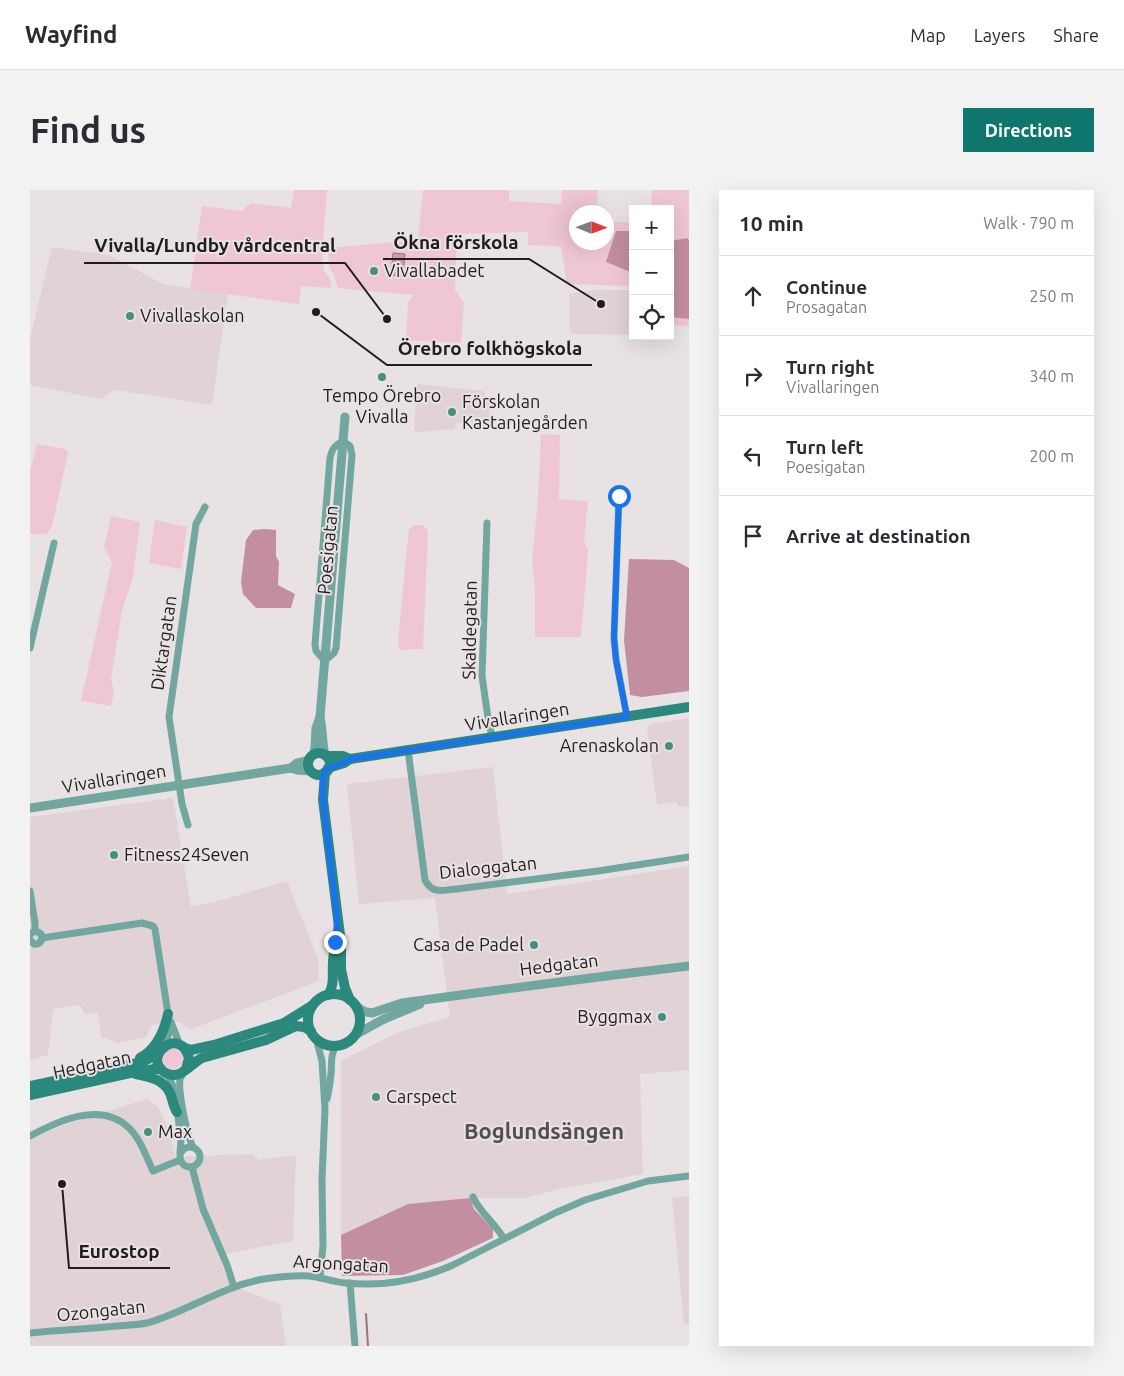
<!DOCTYPE html>
<meta charset="utf-8">
<style>
:root{--surface:#fff;--page:#f2f2f3;--text:#2b2b33;--muted:#7c7c81;--line:#e1e1e2;--accent:#0f766e}
body{margin:0;font-family:Ubuntu,sans-serif;background:var(--page);color:var(--text)}
.controls{position:absolute;right:15px;top:15px;display:grid;overflow:hidden;border-radius:0px;box-shadow:0 5px 20px #0002}
.controls button{width:45px;height:45px;display:grid;place-items:center;padding:0;border:0;border-bottom:1px solid var(--line);background:var(--surface);color:var(--text);font:25px sans-serif}
.compass{position:absolute;left:539px;top:15px;width:45px;height:45px;border-radius:50%;background:var(--surface);box-shadow:0 5px 20px #0002;rotate:91deg}
.stop{position:absolute;width:15px;height:15px;margin:-11px;border:4px solid #1a73e8;border-radius:50%;background:#fff}
.stop.end{background:#1a73e8;border-color:#fff;box-shadow:0 1px 5px #0008}
.list{margin:0;padding:0;list-style:none}
h2{display:flex;justify-content:space-between;align-items:center;height:65px;margin:0;padding:0 20px;font-size:21px}
h2 small{font-size:16px;font-weight:400;color:var(--muted)}
.list li{display:grid;grid-template-columns:32px 1fr auto;gap:15px;align-items:center;box-sizing:border-box;height:80px;padding:0 20px;border-top:1px solid var(--line)}
.list b{display:block;font-size:19px;white-space:nowrap}
.list p{margin:0;font-size:16px;white-space:nowrap;color:var(--muted)}
.list em{font-size:16px;font-style:normal;color:var(--muted)}
.icon{flex:none;width:28px;height:28px;fill:none;stroke:currentColor;stroke-width:2;stroke-linecap:round;stroke-linejoin:round}
.map{position:relative;flex:none;width:659px;height:1156px;overflow:hidden;border-radius:0px}
header{display:flex;align-items:center;gap:30px;box-sizing:border-box;height:70px;padding:0 25px;background:var(--surface);border-bottom:1px solid var(--line)}
header strong{font-size:24px}
nav{display:flex;gap:28px;margin-inline-start:auto;font-size:18px}
.intro{display:flex;align-items:center;justify-content:space-between;box-sizing:border-box;height:120px;padding:0 30px}
h1{margin:0;font-size:35px}
.button{padding:12px 22px;border-radius:0px;background:var(--accent);color:#fff;font-size:18px;font-weight:700}
main{display:flex;gap:30px;padding:0 30px}
aside{flex:1;background:var(--surface);border-radius:0px;box-shadow:0 5px 20px #0002}
.map>svg:first-child{display:block}
.built{fill:#e1d2d6}
.green{fill:#efc6d3}
.forest{fill:#c38ea0}
.water{fill:#ce98ab;stroke:#9a7381}
.lines{fill:none;stroke-linecap:round;stroke-linejoin:round}
.stream{stroke:#9a7381;stroke-width:2}
.minor{stroke:#71a79e;stroke-width:7}
.tertiary{stroke:#71a79e;stroke-width:9}
.secondary{stroke:#2b887c;stroke-width:10}
.route{stroke:#1a73e8;stroke-width:6}
.poi-dot{fill:#498e83;stroke:#e9e2e4;stroke-width:2}
.labels{text-anchor:middle;stroke-width:4;stroke-linejoin:round;paint-order:stroke}
.poi-label{font-size:18px;fill:#201d1e;stroke:#e9e2e4;text-anchor:start}
.street-label{font-size:18px;fill:#201d1e;stroke:#e9e2e4}
.district-label{font-size:22px;font-weight:bold;fill:#534e4f;stroke:#e9e2e4}
.leader{fill:none;stroke:#201d1e;stroke-width:2}
.callout-dot{fill:#201d1e;stroke:#e9e2e4;stroke-width:2}
.callout-label{font-size:19px;text-anchor:middle;font-weight:bold;fill:#201d1e;stroke:#e9e2e4;stroke-width:4;stroke-linejoin:round;paint-order:stroke}
</style>
<header>
<strong>Wayfind</strong>
<nav><a>Map</a><a>Layers</a><a>Share</a></nav>
</header>
<div class="intro"><h1>Find us</h1><a class="button">Directions</a></div>
<main>
<div class="map">
<svg width="659" height="1156" viewBox="0 0 659 1156">
<rect width="100%" height="100%" fill="#e9e2e4"/>
<!-- built -->
<g class="built">
<polygon points="22,57 79,65 133,94 198,104 182,215 85,200 71,209 0,195 0,148"/>
<polygon points="562,100 603,100 603,124 600,124 600,137 603,137 603,145 540,144 539,104"/>
<polygon points="387,194 453,201 460,215 459,229 448,229 448,233 426,233 425,239 386,242 384,239"/>
<polygon points="659,528 659,616 649,617 646,612 627,615 617,539 620,534"/>
<polygon points="463,577 477,704 659,676 659,880 610,884 613,984 529,999 496,1008 440,1008 378,1014 311,1045 311,871 366,843 420,827 405,708 329,714 317,594"/>
<polygon points="143,608 161,717 192,710 257,691 288,769 289,791 161,839 149,832 122,835 116,847 88,853 71,847 68,823 55,824 50,815 23,819 18,865 0,870 0,627"/>
<polygon points="117,909 128,917 139,940 145,967 222,964 229,970 266,965 263,1051 189,1065 200,1095 250,1114 256,1156 0,1156 0,951 4,947 43,932"/>
<polygon points="659,1006 659,1134 654,1134 642,1008"/>
</g>
<!-- green -->
<g class="green">
<polygon points="264,0 297,0 292,61 294,81 300,89 301,98 271,96 269,114 160,99 172,16 212,21 221,13 261,18"/>
<polygon points="393,0 479,0 479,11 531,14 532,0 568,0 567,22 546,22 546,52 576,52 577,32 603,32 603,96 537,94 531,56 498,55 498,42 427,44 425,100 434,113 431,153 376,150 378,112 384,105 308,98 304,85 299,76 298,58 388,50"/>
<polygon points="622,0 659,0 659,136 640,135 640,19 621,19"/>
<polygon points="511,244 530,245 529,309 558,311 554,350 558,361 551,447 505,447 505,400 502,369 508,311"/>
<polygon points="7,254 35,259 38,263 22,336 16,344 0,344 0,282"/>
<polygon points="81,326 110,332 103,387 92,421 81,489 84,502 81,516 51,511 82,372 74,357"/>
<polygon points="125,330 157,337 151,379 119,373"/>
<path d="M385 335H393L398 341 393 459 370 460C367 453 369 442 370 433 372 402 376 371 379 339Z"/>
<circle cx="143" cy="869" r="10"/>
</g>
<!-- forest -->
<g class="forest">
<polygon points="586,41 603,41 603,83 576,72"/>
<polygon points="657,48 659,50 659,129 640,127 640,51"/>
<polygon points="234,339 246,340 246,366 249,372 248,395 265,404 261,418 226,418 213,404 211,392 216,350 223,340"/>
<polygon points="599,369 644,370 659,378 659,501 612,507 600,505 594,450"/>
<polygon points="440,1008 444,1019 463,1039 463,1048 413,1071 373,1085 312,1086 311,1045 378,1014"/>
</g>
<!-- water -->
<polygon class="water" points="363,63 375,64 373,86 361,85"/>
<g class="lines">
<!-- stream -->
<polyline class="stream" points="336,1124 338,1156"/>
<!-- minor -->
<g class="minor">
<path d="M313 251 320 256 322 265 306 458 304 463 295 471 286 461 285 454 300 268C302 259 304 256 313 251Z"/>
<polyline points="589,306 584,448 586,469 597,527"/>
<polyline points="457,333 452,486 458,528 462,547"/>
<polyline points="0,458 24,353"/>
<path d="M378 560 395 690C403 705 412 700 427 699L568 681 659 667"/>
<polyline points="158,635 152,614 139,527 166,334 175,317"/>
<polyline points="0,701 5,733 5,741"/>
<path d="M0 745C3 741 7 740 11 744 14 749 10 755 4 754L0 750"/>
<polyline points="12,748 112,733 123,736 125,739 138,824 139,843 135,856"/>
<polyline points="141,832 150,855"/>
<polyline points="286,848 292,871 295,919 292,990 293,1056 290,1088"/>
<path d="M153 882C153 883 151 888 150 889 148 902 157 946 163 957"/>
<polyline points="137,884 143,896 146,909"/>
<path d="M297 909C299 901 300 893 301 884 302 873 300 866 306 856"/>
<polyline points="147,919 151,950 150,963"/>
<path d="M0 946C28 931 70 911 98 937 110 948 116 966 123 981L150 970"/>
<circle cx="160" cy="967" r="10"/>
<polyline points="162,977 173,1019 197,1075 204,1097"/>
<path d="M443 1007C450 1023 466 1034 474 1049"/>
<polyline points="320,1093 325,1156"/>
<path d="M0 1143C29 1140 58 1139 87 1136 97 1135 107 1135 117 1133 157 1122 192 1096 234 1089 248 1087 264 1085 279 1086 291 1087 303 1092 316 1093 353 1097 389 1090 423 1075L525 1023 555 1010 618 991 659 986"/>
</g>
<!-- tertiary -->
<g class="tertiary">
<path d="M290 527C293 540 292 553 295 565"/>
<polyline points="284,564 285,557 286,538 290,527 315,227"/>
<polyline points="261,578 267,580 281,581"/>
<polyline points="0,618 261,578 267,573 279,570"/>
<polyline points="324,813 330,819 336,822 342,823 372,813 423,806 584,785 659,776"/>
<polyline points="325,845 352,830 390,814"/>
</g>
<!-- secondary -->
<g class="secondary">
<circle cx="289" cy="574" r="11"/>
<polyline points="296,566 313,566 320,569 659,517"/>
<polyline points="298,578 314,573 320,569"/>
<polyline points="295,582 293,610 311,753 311,779 315,798 320,810"/>
<circle cx="304" cy="830" r="26"/>
<path d="M298 805C305 795 302 784 303 773 303 766 305 759 305 752"/>
<polyline points="155,858 161,860 184,855 254,833 283,815"/>
<path d="M110 868C127 859 134 842 138 824"/>
<path d="M156 879 159 868C150 835 112 866 134 882 139 885 144 886 149 884 158 880 164 872 172 868L236 850 266 836 274 837 281 841"/>
<path d="M106 884C120 887 133 889 140 903 143 910 143 916 147 922"/>
<polyline points="0,896 112,872 128,864"/>
<polyline points="0,905 100,883 125,879 131,879"/>
</g>
</g>
<g class="lines">
<!-- route -->
<polyline class="route" points="305,752 307,733 306,719 293,610 293,588 295,582 298,578 314,573 320,569 597,527 586,470 584,448 589,306"/>
</g>
<!-- markers -->
<g class="poi-dot">
<circle cx="344" cy="81" r="5"/>
<circle cx="100" cy="126" r="5"/>
<circle cx="352" cy="187" r="5"/>
<circle cx="422" cy="222" r="5"/>
<circle cx="639" cy="556" r="5"/>
<circle cx="84" cy="665" r="5"/>
<circle cx="504" cy="755" r="5"/>
<circle cx="632" cy="827" r="5"/>
<circle cx="346" cy="907" r="5"/>
<circle cx="118" cy="942" r="5"/>
</g>
<g class="labels">
<!-- poi labels -->
<g class="poi-label">
<text x="354" y="87">Vivallabadet</text>
<text x="110" y="132">Vivallaskolan</text>
<text x="352" y="212" text-anchor="middle">Tempo Örebro<tspan x="352" dy="21">Vivalla</tspan></text>
<text x="432" y="218">Förskolan<tspan x="432" dy="21">Kastanjegården</tspan></text>
<text x="629" y="562" text-anchor="end">Arenaskolan</text>
<text x="94" y="671">Fitness24Seven</text>
<text x="494" y="761" text-anchor="end">Casa de Padel</text>
<text x="622" y="833" text-anchor="end">Byggmax</text>
<text x="356" y="913">Carspect</text>
<text x="128" y="948">Max</text>
</g>
<!-- street labels -->
<g class="street-label">
<text transform="translate(298 360) rotate(-85)" y="6">Poesigatan</text>
<text transform="translate(440 440) rotate(-89)" y="6">Skaldegatan</text>
<text transform="translate(134 453) rotate(-82)" y="6">Diktargatan</text>
<text transform="translate(487 527) rotate(-9)" y="6">Vivallaringen</text>
<text transform="translate(84 589) rotate(-9)" y="6">Vivallaringen</text>
<text transform="translate(458 678) rotate(-6)" y="6">Dialoggatan</text>
<text transform="translate(529 775) rotate(-7)" y="6">Hedgatan</text>
<text transform="translate(62 875) rotate(-12)" y="6">Hedgatan</text>
<text transform="translate(311 1074) rotate(3)" y="6">Argongatan</text>
<text transform="translate(71 1121) rotate(-6)" y="6">Ozongatan</text>
</g>
<!-- district labels -->
<g class="district-label">
<text x="514" y="949">Boglundsängen</text>
</g>
</g>
<!-- callouts -->
<path class="leader" d="M571 114L499 69H353M357 129L315 73H54M286 122L357 175H562M32 994L39 1078H140"/>
<g class="callout-dot">
<circle cx="571" cy="114" r="5"/>
<circle cx="357" cy="129" r="5"/>
<circle cx="286" cy="122" r="5"/>
<circle cx="32" cy="994" r="5"/>
</g>
<g class="callout-label">
<text x="426" y="59">Ökna förskola</text>
<text x="185" y="62">Vivalla/Lundby vårdcentral</text>
<text x="460" y="165">Örebro folkhögskola</text>
<text x="89" y="1068">Eurostop</text>
</g>
</svg>
<div class="controls">
<button>+</button>
<button>−</button>
<button><svg class="icon" aria-label="locate" viewBox="0 0 24 24"><circle cx="12" cy="12" r="6"/><path d="M12 2v4M12 18v4M2 12h4M18 12h4"/></svg></button>
</div>
<svg class="compass" viewBox="-18 -18 36 36"><path d="M0-13l5 13h-10z" fill="#e53935"/><path d="M0 13l5-13h-10z" fill="#7c7c81"/></svg>
<div class="stop" style="left:589px;top:306px"></div>
<div class="stop end" style="left:305px;top:752px"></div>
</div>
<aside>
<h2>10 min<small>Walk · 790 m</small></h2>
<ul class="list">
<li><svg class="icon" aria-label="ahead" viewBox="0 0 24 24"><path d="M12 20V5M6 11l6-6 6 6"/></svg><div><b>Continue</b><p>Prosagatan</p></div><em>250 m</em></li>
<li><svg class="icon" aria-label="right" viewBox="0 0 24 24"><path d="M7 20v-9h11M14 6l5 5-5 5"/></svg><div><b>Turn right</b><p>Vivallaringen</p></div><em>340 m</em></li>
<li><svg class="icon" aria-label="left" viewBox="0 0 24 24"><path d="M17 20v-9H6M10 6l-5 5 5 5"/></svg><div><b>Turn left</b><p>Poesigatan</p></div><em>200 m</em></li>
<li><svg class="icon" aria-label="arrive" viewBox="0 0 24 24"><path d="M6 21V4h12l-3 4 3 4H6"/></svg><div><b>Arrive at destination</b></div></li>
</ul>
</aside>
</main>
